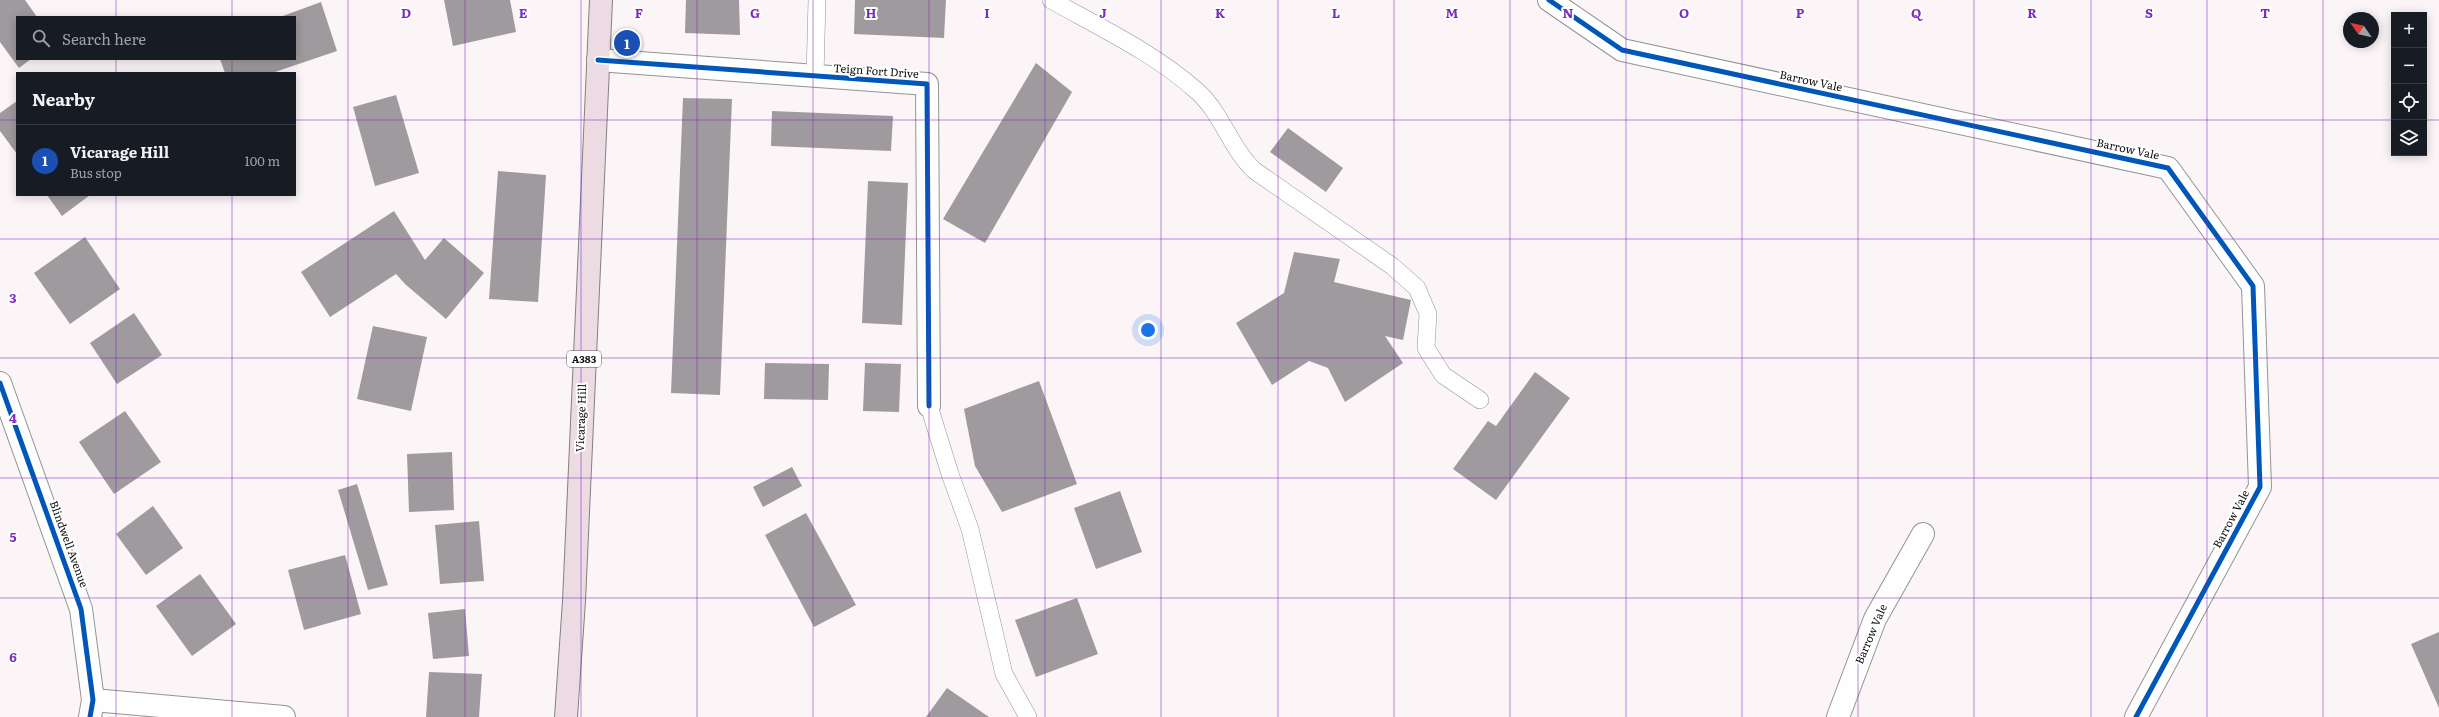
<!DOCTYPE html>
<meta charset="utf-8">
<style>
:root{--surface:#171b24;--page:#20242c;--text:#f1f3f6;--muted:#9ea1a6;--line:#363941;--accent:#2563eb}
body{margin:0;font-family:Literata,serif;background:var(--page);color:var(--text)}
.controls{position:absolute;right:12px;top:12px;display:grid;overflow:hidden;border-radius:0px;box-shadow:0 2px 10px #0003}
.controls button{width:36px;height:36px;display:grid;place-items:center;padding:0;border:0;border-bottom:1px solid var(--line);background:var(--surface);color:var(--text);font:20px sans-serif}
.compass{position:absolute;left:2343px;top:12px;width:36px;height:36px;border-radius:50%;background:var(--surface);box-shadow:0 2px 10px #0003;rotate:304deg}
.you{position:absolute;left:1148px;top:330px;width:14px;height:14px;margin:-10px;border:3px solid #fff;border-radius:50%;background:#1a73e8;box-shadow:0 0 0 6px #1a73e833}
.badge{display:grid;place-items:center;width:26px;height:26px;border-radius:50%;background:var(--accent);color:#fff;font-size:13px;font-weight:700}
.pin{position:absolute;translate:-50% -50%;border:2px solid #fff;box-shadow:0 1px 4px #0006}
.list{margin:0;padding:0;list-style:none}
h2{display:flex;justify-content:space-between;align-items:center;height:52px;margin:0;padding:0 16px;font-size:17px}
h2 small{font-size:13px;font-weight:400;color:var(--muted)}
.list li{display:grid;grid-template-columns:26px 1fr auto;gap:12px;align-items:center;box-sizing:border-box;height:72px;padding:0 16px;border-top:1px solid var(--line)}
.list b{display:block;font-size:15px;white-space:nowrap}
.list p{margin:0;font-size:13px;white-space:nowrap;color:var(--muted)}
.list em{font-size:13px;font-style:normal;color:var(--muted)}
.icon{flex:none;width:22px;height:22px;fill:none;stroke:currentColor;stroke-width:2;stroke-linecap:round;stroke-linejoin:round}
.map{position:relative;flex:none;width:2439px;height:717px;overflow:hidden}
.search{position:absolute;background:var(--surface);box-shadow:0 2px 10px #0003;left:16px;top:16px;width:280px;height:44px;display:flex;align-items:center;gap:10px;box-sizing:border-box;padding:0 14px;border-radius:0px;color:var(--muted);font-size:15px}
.panel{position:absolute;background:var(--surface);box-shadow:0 2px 10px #0003;left:16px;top:72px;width:280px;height:124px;border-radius:0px}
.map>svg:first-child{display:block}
.building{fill:#9f9a9d}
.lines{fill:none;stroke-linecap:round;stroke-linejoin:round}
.lane-casing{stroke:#959394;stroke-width:18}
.street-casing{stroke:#959394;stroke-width:24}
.primary-casing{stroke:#838081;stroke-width:24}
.lane{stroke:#fefefe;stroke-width:17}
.street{stroke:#fefefe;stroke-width:22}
.primary{stroke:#ecdbe2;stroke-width:22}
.cycleway-casing{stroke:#fff;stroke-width:8}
.cycleway{stroke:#0057b8;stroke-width:5}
.grid{fill:none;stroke:#7b2cbf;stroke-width:1;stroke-opacity:0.55}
.labels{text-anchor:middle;stroke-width:4;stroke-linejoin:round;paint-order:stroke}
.shield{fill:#fff;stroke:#575757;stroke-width:1}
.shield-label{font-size:10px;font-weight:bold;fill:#0f0f0f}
.street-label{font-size:11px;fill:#0f0f0f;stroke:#fff}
.grid-label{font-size:13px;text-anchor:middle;font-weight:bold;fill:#7b2cbf;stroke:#fff;stroke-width:4;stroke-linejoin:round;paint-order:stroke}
</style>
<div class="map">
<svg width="2439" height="717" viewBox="0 0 2439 717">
<rect width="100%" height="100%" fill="#fbf5f8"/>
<!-- building -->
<g class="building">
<polygon points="0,0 25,0 37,17 17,17 17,59 31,59 19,68 0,42"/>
<polygon points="444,0 510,0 516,32 453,46"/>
<polygon points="686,0 739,0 740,35 685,33"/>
<polygon points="855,0 946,0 944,38 854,34"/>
<polygon points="321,2 337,51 272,73 225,73 220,59 295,59 295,17 280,17"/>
<polygon points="1036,63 1072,92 985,243 943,219"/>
<polygon points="396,95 419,173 375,186 353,107"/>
<polygon points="683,98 732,99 720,395 671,393"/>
<polygon points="17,101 17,154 0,131 0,113"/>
<polygon points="772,111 893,116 891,151 771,146"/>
<polygon points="1288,128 1343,168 1326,192 1270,152"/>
<polygon points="498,171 546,175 538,302 489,299"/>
<polygon points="868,181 908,183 902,325 862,323"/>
<polygon points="47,195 90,195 62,216"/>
<polygon points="394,211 425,260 444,238 484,273 446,319 405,284 396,274 330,317 301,272"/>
<polygon points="85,237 120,289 70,324 34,273"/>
<polygon points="1294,252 1340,259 1334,282 1411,300 1403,340 1385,336 1403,363 1345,402 1328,368 1309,361 1272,385 1236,323 1284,293"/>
<polygon points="134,313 162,355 117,384 90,343"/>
<polygon points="373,326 427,337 411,411 357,399"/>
<polygon points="765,363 829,364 828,400 764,399"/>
<polygon points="865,363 901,364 899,412 863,411"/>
<polygon points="1535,372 1570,398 1496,500 1453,469 1488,421 1496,426"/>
<polygon points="1039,381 1077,484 1002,512 975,466 964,409"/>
<polygon points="125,411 161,462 114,494 79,442"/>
<polygon points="452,452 454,510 409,512 407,454"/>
<polygon points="792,467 802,486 763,507 753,487"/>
<polygon points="357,484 388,585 368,590 338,490"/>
<polygon points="1120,491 1142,552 1096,569 1074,508"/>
<polygon points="153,506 183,548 146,575 116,534"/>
<polygon points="806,513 856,605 814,627 765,535"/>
<polygon points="479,521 484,581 440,584 435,525"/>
<polygon points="345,555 361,614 304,630 288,570"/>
<polygon points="200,574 236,624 192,656 156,606"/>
<polygon points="1077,598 1098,654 1036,677 1015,620"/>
<polygon points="465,609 469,656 433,659 428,613"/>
<polygon points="2439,632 2439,708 2411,644"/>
<polygon points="429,672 482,674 479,717 426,717"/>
<polygon points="947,688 989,717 926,717"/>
</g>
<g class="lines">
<!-- lane casing -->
<g class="lane-casing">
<g id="lane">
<path d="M1051 0C1101 28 1156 54 1198 92 1222 114 1231 149 1255 171L1392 266 1417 288 1428 314 1426 348 1443 375 1480 400"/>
<polyline points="815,76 817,0"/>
<polyline points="929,406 950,474 970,529 1004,674 1028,717"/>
</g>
</g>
<!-- street casing -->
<g class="street-casing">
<g id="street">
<polyline points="1549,0 1622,50 2168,168 2253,286 2260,487 2136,717"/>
<polyline points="598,60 927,84 929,406"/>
<polyline points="0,383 81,609 93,700 90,717"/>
<polyline points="93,700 284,717"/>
<polyline points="1838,717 1875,619 1923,534"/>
</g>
</g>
<!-- primary casing -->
<g class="primary-casing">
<polyline id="primary" points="566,717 574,601 601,0"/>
</g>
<!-- lane -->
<use href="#lane" class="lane"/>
<!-- street -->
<use href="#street" class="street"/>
<!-- primary -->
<use href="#primary" class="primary"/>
<!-- cycleway casing -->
<g class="cycleway-casing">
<g id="cycleway">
<polyline points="1549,0 1622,50 2168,168 2253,286 2260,487 2136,717"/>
<polyline points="598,60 927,84 929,406"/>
<polyline points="0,383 81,609 93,700 90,717"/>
</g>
</g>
<!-- cycleway -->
<use href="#cycleway" class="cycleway"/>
</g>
<!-- grid -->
<path class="grid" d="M116 0V17M232 0V17M348 0V717M465 0V717M581 0V717M697 0V717M813 0V717M929 0V717M1045 0V717M1161 0V717M1278 0V717M1394 0V717M1510 0V717M1626 0V717M1742 0V717M1858 0V717M1974 0V717M2091 0V717M2207 0V717M2323 0V717M116 59V73M232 59V73M0 120H17M295 120H2394M2424 120H2439M116 195V717M232 195V717M0 239H2439M0 358H2439M0 478H2439M0 598H2439"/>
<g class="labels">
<!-- shield labels -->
<rect class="shield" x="567" y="351" width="34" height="16" rx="3"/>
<g class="shield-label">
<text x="584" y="363">A383</text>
</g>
<!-- street labels -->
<g class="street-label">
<text transform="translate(876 71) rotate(4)" y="4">Teign Fort Drive</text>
<text transform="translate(1811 81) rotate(12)" y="4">Barrow Vale</text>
<text transform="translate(2128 149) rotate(12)" y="4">Barrow Vale</text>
<text transform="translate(581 418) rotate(-88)" y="4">Vicarage Hill</text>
<text transform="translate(2231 519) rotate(-62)" y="4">Barrow Vale</text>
<text transform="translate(69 544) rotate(70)" y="4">Blindwell Avenue</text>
<text transform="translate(1871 634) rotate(-67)" y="4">Barrow Vale</text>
</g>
</g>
<g class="grid-label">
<text x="406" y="18">D</text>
<text x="523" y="18">E</text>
<text x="639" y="18">F</text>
<text x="755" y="18">G</text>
<text x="871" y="18">H</text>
<text x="987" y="18">I</text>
<text x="1103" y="18">J</text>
<text x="1220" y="18">K</text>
<text x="1336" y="18">L</text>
<text x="1452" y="18">M</text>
<text x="1568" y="18">N</text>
<text x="1684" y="18">O</text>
<text x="1800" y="18">P</text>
<text x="1916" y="18">Q</text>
<text x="2032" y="18">R</text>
<text x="2149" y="18">S</text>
<text x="2265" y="18">T</text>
<text x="13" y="303">3</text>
<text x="13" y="423">4</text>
<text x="13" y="542">5</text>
<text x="13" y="662">6</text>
</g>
</svg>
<div class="controls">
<button>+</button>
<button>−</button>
<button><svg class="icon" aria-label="locate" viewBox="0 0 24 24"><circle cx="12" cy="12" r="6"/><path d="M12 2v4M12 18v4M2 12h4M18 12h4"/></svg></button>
<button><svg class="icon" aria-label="layers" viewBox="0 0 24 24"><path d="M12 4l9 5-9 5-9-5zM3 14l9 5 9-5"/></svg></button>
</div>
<svg class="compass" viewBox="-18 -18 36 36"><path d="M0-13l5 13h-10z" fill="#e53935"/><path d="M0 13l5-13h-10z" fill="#9ea1a6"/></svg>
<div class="you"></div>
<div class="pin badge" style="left:627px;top:43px;background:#1a4fb4">1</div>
<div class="search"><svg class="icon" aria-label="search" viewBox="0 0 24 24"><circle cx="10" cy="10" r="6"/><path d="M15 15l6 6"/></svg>Search here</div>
<section class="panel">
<h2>Nearby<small></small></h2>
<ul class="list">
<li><span class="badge" style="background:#1a4fb4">1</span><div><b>Vicarage Hill</b><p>Bus stop</p></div><em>100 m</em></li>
</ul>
</section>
</div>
